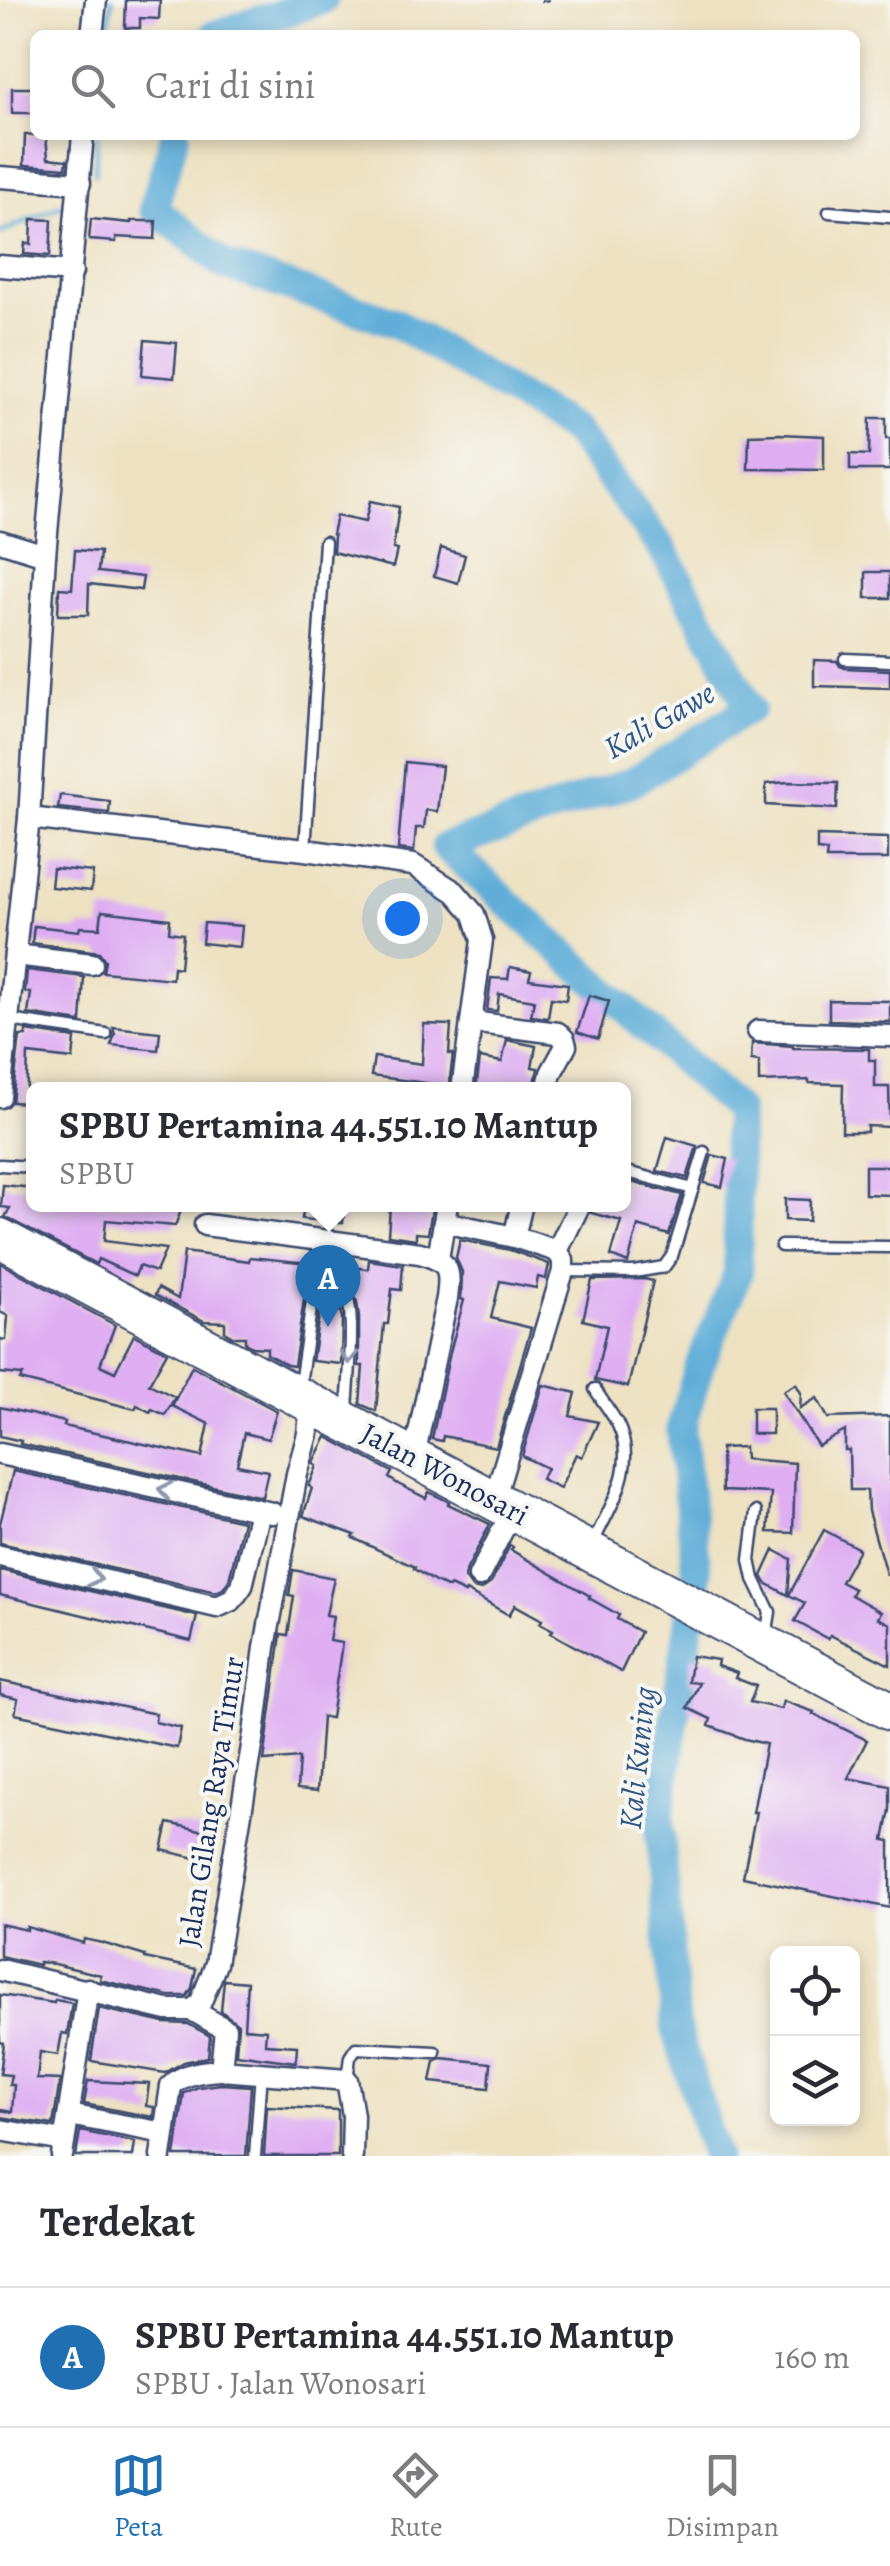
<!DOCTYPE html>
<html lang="id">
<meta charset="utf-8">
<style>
:root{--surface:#fff;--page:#f7f7f7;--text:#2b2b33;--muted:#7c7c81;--line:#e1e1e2;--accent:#1f6fb2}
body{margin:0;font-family:Alegreya,serif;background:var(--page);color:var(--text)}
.controls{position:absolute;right:30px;bottom:30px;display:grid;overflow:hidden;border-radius:15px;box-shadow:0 5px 15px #0003}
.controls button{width:90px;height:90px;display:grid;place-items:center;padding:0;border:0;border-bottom:2px solid var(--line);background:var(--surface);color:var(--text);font:50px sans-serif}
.you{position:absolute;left:402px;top:918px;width:35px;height:35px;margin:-25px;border:8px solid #fff;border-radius:50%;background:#1a73e8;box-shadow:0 0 0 15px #1a73e833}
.badge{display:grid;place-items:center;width:65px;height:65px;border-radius:50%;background:var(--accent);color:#fff;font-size:32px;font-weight:700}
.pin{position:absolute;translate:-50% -82px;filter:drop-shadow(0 2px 5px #0008)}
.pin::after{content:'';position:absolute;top:52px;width:35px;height:30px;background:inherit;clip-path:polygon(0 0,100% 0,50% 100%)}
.popup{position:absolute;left:26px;top:1082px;width:605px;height:130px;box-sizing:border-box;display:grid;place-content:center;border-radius:15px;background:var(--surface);filter:drop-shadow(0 2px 8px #0005);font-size:32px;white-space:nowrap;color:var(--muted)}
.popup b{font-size:38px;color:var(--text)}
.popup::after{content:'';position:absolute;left:50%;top:100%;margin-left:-20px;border:20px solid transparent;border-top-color:var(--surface)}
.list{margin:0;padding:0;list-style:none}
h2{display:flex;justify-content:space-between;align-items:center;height:130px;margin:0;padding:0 40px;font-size:42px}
h2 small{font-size:32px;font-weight:400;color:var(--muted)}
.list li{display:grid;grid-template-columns:65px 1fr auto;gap:30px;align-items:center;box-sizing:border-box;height:140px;padding:0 40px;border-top:2px solid var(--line)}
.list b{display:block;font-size:38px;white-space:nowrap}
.list p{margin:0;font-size:32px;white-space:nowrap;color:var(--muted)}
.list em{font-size:32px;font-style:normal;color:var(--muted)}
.icon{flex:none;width:55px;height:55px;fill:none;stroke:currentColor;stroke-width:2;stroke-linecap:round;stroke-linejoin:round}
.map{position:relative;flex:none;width:890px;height:2156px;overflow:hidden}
.search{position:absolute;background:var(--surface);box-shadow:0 5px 15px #0003;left:30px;right:30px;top:30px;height:110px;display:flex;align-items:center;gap:25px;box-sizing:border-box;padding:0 35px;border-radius:15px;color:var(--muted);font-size:38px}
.sheet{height:270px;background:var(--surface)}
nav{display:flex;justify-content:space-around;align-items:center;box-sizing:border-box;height:140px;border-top:2px solid var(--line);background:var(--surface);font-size:28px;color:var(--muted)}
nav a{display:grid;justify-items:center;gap:5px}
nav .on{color:var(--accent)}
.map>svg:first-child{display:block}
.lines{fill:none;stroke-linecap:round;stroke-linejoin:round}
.stream{stroke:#5eadd8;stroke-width:5}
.river{stroke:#5eadd8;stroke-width:30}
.building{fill:#deadf2}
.lane-casing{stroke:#3a4a6d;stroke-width:15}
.street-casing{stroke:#3a4a6d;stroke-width:25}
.highway-casing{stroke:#3a4a6d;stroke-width:42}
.path{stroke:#3a4a6d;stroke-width:2.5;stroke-dasharray:8 8;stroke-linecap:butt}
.lane{stroke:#fff;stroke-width:10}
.street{stroke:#fff;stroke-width:20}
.highway{stroke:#fff;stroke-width:38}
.oneway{stroke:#8d97ae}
.labels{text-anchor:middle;stroke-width:8;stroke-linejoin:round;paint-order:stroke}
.street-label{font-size:30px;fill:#1b2f5e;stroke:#f6f6f2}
.water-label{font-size:32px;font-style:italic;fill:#2f5583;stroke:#f6f6f2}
</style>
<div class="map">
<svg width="890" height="2156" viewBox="0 0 890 2156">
<rect width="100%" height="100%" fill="#f6f6f2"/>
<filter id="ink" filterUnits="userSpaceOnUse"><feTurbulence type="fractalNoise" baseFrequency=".01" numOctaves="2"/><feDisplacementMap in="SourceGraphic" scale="20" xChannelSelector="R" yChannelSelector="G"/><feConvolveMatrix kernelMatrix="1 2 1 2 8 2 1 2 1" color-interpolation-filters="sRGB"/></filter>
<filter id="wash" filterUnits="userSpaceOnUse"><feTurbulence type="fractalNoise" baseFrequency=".0048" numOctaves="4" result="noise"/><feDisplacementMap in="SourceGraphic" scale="40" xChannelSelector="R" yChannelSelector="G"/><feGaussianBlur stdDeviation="2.25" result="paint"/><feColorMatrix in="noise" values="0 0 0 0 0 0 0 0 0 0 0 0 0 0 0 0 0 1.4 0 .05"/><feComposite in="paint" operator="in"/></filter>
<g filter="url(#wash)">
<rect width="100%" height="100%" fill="#ede1c1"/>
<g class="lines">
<!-- stream -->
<g class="stream">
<polyline points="107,35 112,0"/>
<polyline points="95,173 97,135"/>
<polyline points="0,233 73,200"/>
</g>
<!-- river -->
<g class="river">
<polyline points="214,35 323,0"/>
<polyline points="175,135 154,208 224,265 394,322 574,431 662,548 750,708 634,781 446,847 737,1110 738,1273 699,1367 681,1429 697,1573 659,1820 676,2028 715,2156"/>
</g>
</g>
<g id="blocks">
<!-- building -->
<g class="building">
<polygon points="126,0 160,0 159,19 140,18 140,28 125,28"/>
<rect x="12" y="88" width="23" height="25"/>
<polygon points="25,135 46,135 48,158 67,160 66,168 24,165"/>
<polygon points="32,219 52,220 50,256 24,254 25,243 31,244"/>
<polygon points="91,219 131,223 131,221 156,221 155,239 116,237 116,242 89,240"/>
<polygon points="145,340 177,343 174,378 142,375"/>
<polygon points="870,418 886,418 886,439 890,439 890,470 850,470 850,454 869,455"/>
<polygon points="779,434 824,436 824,470 748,469 749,435"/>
<polygon points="370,501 399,507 393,549 397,550 393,567 333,552 334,535 332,534 336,516 365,522"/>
<polygon points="441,548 465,555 458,583 434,576"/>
<polygon points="75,550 100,552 98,572 143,577 141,590 89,584 88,615 58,615 59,588 72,589"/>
<rect x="866" y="572" width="24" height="26"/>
<polygon points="814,660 837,661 840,666 845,668 890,670 890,688 814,686"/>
<polygon points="405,762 442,766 437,812 426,810 424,828 416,828 414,851 398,849"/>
<polygon points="788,782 838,783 837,809 766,805 766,784"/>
<polygon points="60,795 110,801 109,813 58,808"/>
<polygon points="817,836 888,838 888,859 826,859 827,851 817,850"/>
<polygon points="53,868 93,872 91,891 51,887"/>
<polygon points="102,911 170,919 169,932 183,934 180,968 173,967 172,979 103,972 105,960 99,952 32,943 34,926 79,931 80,927 100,928"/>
<polygon points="204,923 242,926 240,947 202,943"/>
<polygon points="510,967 531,971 529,979 568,984 566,1000 551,998 548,1018 531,1016 534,1000 499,994 497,1011 487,1010 491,978 508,979"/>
<polygon points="27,970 84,977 81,1022 28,1014 31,993 25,992"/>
<polygon points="589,995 609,1001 598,1039 577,1032"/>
<polygon points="829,1000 890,1001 890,1022 829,1020"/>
<polygon points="424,1024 451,1025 449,1054 453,1054 449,1086 371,1076 374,1057 422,1064"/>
<polygon points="113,1027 160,1032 158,1050 111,1045 115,1034"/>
<polygon points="26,1031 75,1038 73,1059 28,1054 26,1103 12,1102 20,1036 26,1036"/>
<polygon points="507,1040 536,1046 532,1067 538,1068 534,1090 476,1090 480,1058 502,1062"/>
<polygon points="752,1043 793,1046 793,1048 869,1049 869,1060 875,1060 875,1087 889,1087 890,1127 867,1126 867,1132 842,1132 843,1084 809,1083 809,1080 759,1082 759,1061 751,1060"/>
<polygon points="667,1137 697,1146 687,1178 657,1171"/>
<polygon points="712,1155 728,1159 722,1187 704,1183"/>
<polygon points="865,1166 890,1166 890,1195 865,1194"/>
<polygon points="623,1180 682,1195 669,1235 638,1226 628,1263 611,1256 621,1221 591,1213 594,1204 623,1204"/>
<polygon points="3,1185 33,1188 33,1204 173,1204 173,1207 182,1208 175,1226 106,1220 104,1241 166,1249 156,1272 139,1266 135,1276 98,1259 96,1264 5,1217 10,1208 1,1207"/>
<polygon points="785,1199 810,1200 809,1221 785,1220"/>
<polygon points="304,1204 345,1204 343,1223 302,1219"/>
<polygon points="390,1206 432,1209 428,1234 416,1233 416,1239 388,1235"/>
<polygon points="460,1240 510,1250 549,1264 546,1279 538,1277 536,1288 500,1281 491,1318 531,1328 496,1447 443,1436 442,1441 432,1439 450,1352 464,1300 461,1299 462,1272 456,1258"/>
<polygon points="184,1252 249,1261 250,1257 368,1269 369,1260 403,1265 401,1290 392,1289 388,1324 384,1324 376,1411 360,1404 363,1366 359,1366 359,1317 357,1302 351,1287 343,1286 337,1293 342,1318 341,1364 312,1361 321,1301 327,1293 324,1287 318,1284 309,1287 305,1293 294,1366 287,1365 267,1354 267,1348 252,1347 245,1343 245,1337 234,1337 225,1332 225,1322 204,1321 155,1295 158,1288 178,1299"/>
<polygon points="0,1263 115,1325 100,1365 115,1372 134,1335 167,1352 149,1384 175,1397 165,1415 152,1409 150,1412 137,1405 135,1409 20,1380 23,1375 0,1373 0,1339 6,1340 8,1316 0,1312"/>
<polygon points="644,1279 653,1281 628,1387 595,1380 607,1326 583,1320 592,1280"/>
<polygon points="192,1366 277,1411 268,1439 244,1433 237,1465 268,1471 262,1497 20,1444 21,1441 0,1436 0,1407 65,1422 64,1426 202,1457 209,1424 172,1406"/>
<polygon points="796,1384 801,1393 800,1408 817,1398 828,1418 890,1416 890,1573 886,1574 868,1511 867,1490 850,1490 849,1450 845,1450 845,1431 818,1446 783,1391"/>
<polygon points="543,1385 576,1393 570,1416 598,1422 582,1457 576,1454 560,1488 541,1479 547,1468 522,1456"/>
<rect x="752" y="1408" width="20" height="26"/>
<polygon points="327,1437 392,1472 389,1478 398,1484 426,1498 429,1492 449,1502 448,1504 490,1524 466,1571 465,1578 472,1588 481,1590 491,1583 510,1545 513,1547 511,1550 590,1596 589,1598 619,1615 617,1619 640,1632 621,1672 551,1633 553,1630 540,1623 542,1620 515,1605 509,1615 466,1591 465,1593 450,1586 449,1588 435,1582 414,1569 415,1567 353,1538 355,1535 303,1516 312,1488 309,1486 317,1466 314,1464 316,1458"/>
<polygon points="744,1447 745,1459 795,1463 793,1533 768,1532 771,1493 722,1491 721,1448"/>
<polygon points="13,1471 243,1521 229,1580 223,1589 216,1592 0,1543 0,1524"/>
<polygon points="824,1530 859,1549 841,1582 854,1589 851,1595 881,1612 878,1618 890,1624 890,1665 830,1635 828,1639 795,1621 805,1603 789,1595"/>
<polygon points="774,1550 791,1559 788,1595 766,1583 762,1576"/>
<polygon points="0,1570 197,1616 191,1641 0,1595"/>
<polygon points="293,1570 334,1578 326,1615 333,1616 329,1641 342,1643 331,1718 322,1717 317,1791 297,1789 299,1758 264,1761 281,1634 288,1635 294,1596 289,1595"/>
<polygon points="692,1656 718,1660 717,1666 737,1673 735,1678 756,1686 750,1702 781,1709 783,1701 814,1712 813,1714 867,1740 848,1778 890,1786 890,1810 884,1840 890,1841 890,1908 743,1877 756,1812 753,1812 766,1744 745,1739 709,1726 711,1719 687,1708 699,1683 688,1682"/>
<polygon points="0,1681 156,1714 155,1722 181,1728 177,1748 15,1714 18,1699 0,1695"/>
<polygon points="168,1823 214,1833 208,1861 162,1850"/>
<polygon points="0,1924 27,1930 27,1927 83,1943 84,1939 102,1943 145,1956 145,1958 196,1969 192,1988 187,1996 169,1996 100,1980 101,1975 54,1964 39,1962 39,1965 0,1956"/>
<polygon points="224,1980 247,1982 244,2028 266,2030 265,2044 297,2046 296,2062 236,2054 238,2024 221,2011"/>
<polygon points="0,1995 54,2003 55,2000 72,2003 67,2034 62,2033 58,2055 40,2052 37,2079 60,2080 53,2125 0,2117 0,2110 12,2112 14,2085 9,2085 11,2075 0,2074 4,2043 0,2042"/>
<polygon points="99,2008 164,2023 188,2024 210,2036 208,2057 184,2062 165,2073 91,2061"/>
<polygon points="441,2058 491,2063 489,2088 431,2082 435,2061"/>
<polygon points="88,2081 149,2084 146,2106 154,2107 153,2117 84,2104"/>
<polygon points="221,2084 251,2086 246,2156 175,2156 184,2093 198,2087"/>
<polygon points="267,2106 338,2110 338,2156 264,2156"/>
<polygon points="80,2131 135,2142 133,2156 76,2156"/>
</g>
</g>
</g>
<g filter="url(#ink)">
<use href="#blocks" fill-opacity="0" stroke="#3a4a6d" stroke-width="2.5"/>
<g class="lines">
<!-- lane casing -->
<g class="lane-casing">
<g id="lane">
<polyline points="829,212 890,217"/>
<polyline points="845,659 890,661"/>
<polyline points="305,850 325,542"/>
<polyline points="9,1020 106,1034"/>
<polyline points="0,1165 33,1167"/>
<polyline points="623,1171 693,1189"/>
<polyline points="781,1246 890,1247"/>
<polyline points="563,1271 634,1272 664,1267 672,1256 704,1152"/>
<path d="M346 1294C356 1315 348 1385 347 1412"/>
<polyline points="299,1391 313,1295 318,1293"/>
<polyline points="756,1512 750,1560 754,1579 770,1612 766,1637"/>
<path d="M593 1543C611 1504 639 1466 617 1423 611 1412 602 1401 595 1389"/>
<polyline points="347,2079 350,2057 356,2048 435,2052"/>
<polyline points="255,2156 261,2072"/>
</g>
</g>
<!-- street casing -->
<g class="street-casing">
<g id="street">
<polyline points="92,35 96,0"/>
<polyline points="0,177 80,183"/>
<polyline points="0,266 72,272"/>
<polyline points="0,541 45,555"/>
<polyline points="29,818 305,850 413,865 455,892 474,914 482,940 462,1090"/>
<polyline points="15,955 92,964"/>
<polyline points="471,1022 558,1033 564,1039 566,1046 551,1073 547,1090"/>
<polyline points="758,1031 890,1036"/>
<polyline points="0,1097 29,818 45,555 83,135"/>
<polyline points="444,1222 514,1237 557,1251"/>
<path d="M205 1225 420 1253C449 1262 451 1268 447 1298L414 1457"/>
<polyline points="514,1237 522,1204"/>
<polyline points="438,1259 447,1204"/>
<polyline points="0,1454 272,1513"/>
<polyline points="494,1500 563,1271 563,1260 557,1251 580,1204"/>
<polyline points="0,1556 217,1607 232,1600 242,1586 260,1511"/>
<polyline points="479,1576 513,1510"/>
<polyline points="0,1970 167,2010 192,2010 200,2004 216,1964 254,1734 265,1647 297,1474 308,1434 311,1403"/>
<polyline points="192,2010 225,2029 221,2070 347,2080 353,2115 352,2156"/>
<polyline points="69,2115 164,2133"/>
<polyline points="0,2130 64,2141"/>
<polyline points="62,2156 88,1989"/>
<path d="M161 2156 171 2086C183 2073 204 2071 221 2070"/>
</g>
</g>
<!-- highway casing -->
<g class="highway-casing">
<polyline id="highway" points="0,1238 890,1711"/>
</g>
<!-- path -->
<polyline class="path" points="541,1 551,0"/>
<!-- lane -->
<use href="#lane" class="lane"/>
<!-- street -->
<use href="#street" class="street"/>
<!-- highway -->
<use href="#highway" class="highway"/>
</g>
<!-- one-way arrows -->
<defs><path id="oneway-chevron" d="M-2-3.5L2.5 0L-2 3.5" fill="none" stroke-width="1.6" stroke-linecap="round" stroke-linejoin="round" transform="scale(2.5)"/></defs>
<g class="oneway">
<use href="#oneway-chevron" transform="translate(349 1357) rotate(92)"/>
<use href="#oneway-chevron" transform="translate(165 1490) rotate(-168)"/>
<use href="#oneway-chevron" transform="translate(95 1578) rotate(13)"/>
</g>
</g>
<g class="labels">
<!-- street labels -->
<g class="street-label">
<text transform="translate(445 1474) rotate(28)" y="10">Jalan Wonosari</text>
<text transform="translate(211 1802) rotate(-81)" y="10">Jalan Gilang Raya Timur</text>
</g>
<!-- water labels -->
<g class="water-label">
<text transform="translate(659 720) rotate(-30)" y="11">Kali Gawe</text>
<text transform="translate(637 1758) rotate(-84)" y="11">Kali Kuning</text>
</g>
</g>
</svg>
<div class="controls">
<button><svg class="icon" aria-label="locate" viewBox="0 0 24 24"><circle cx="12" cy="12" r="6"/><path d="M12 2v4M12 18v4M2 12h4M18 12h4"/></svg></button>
<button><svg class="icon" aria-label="layers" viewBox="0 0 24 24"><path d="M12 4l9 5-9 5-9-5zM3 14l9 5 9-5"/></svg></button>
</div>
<div class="you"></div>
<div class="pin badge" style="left:328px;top:1327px">A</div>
<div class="popup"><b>SPBU Pertamina 44.551.10 Mantup</b>SPBU</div>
<div class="search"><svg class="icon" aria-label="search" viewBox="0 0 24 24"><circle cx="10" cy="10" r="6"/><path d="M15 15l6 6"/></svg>Cari di sini</div>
</div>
<section class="sheet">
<h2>Terdekat<small></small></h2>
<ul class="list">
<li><span class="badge">A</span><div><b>SPBU Pertamina 44.551.10 Mantup</b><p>SPBU · Jalan Wonosari</p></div><em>160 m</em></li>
</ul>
</section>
<nav>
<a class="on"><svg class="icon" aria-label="map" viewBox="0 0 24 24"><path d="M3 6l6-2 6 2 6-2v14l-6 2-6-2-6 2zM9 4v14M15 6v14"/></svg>Peta</a>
<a><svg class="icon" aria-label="directions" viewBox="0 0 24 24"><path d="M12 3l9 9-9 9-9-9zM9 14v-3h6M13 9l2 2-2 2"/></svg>Rute</a>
<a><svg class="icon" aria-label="saved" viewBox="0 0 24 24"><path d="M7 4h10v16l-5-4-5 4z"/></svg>Disimpan</a>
</nav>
